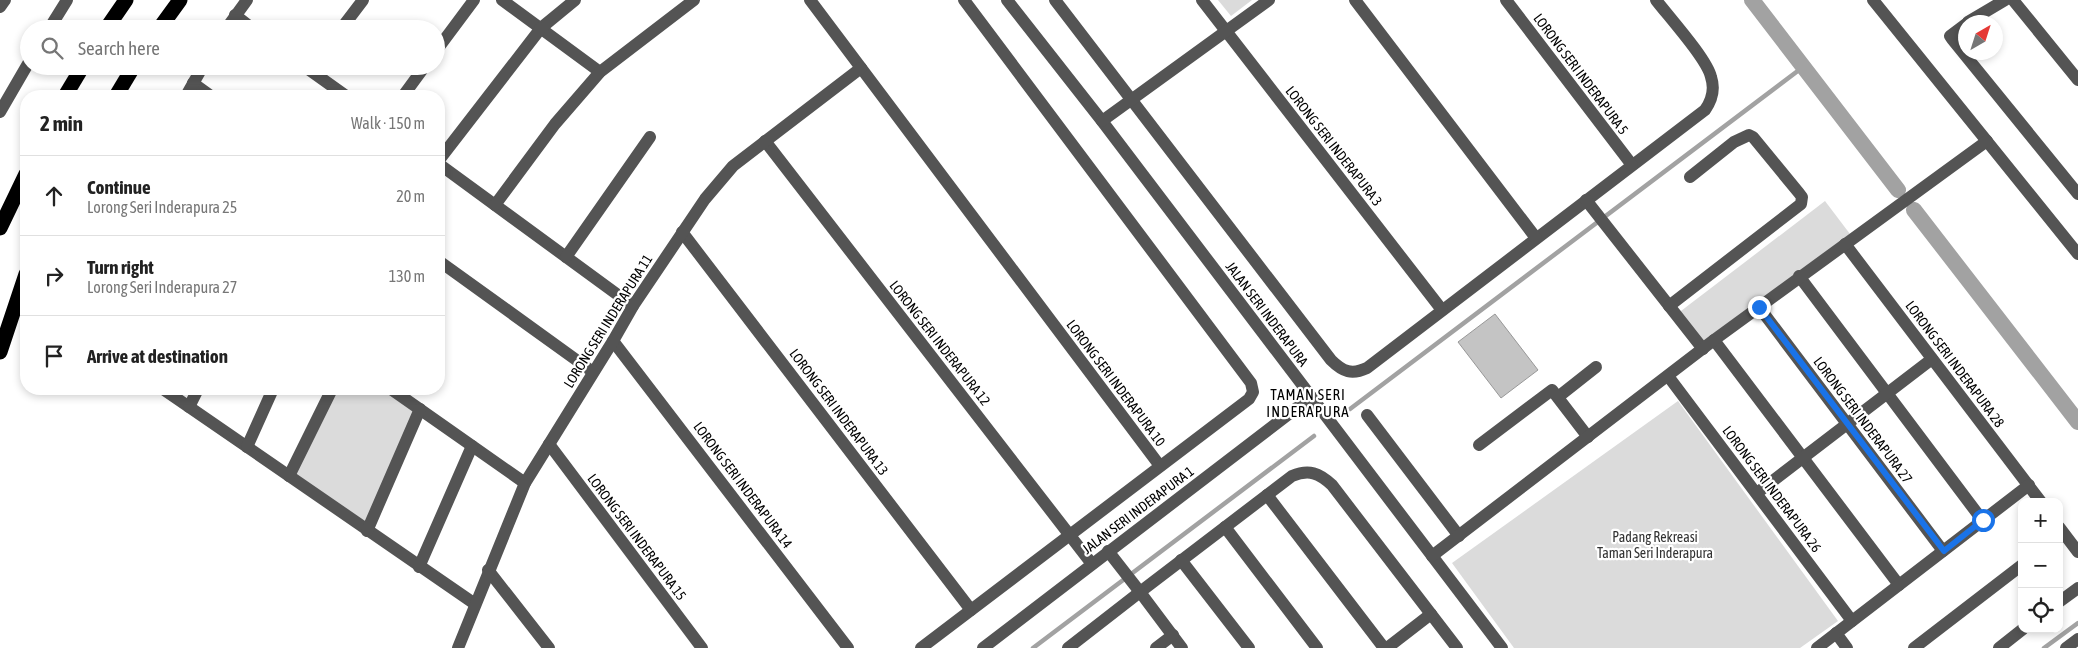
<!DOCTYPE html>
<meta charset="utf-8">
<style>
:root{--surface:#fff;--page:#f2f2f2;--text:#222;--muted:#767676;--line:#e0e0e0}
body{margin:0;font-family:"Asap Condensed",sans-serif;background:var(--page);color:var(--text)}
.controls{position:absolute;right:15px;bottom:15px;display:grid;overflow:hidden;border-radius:10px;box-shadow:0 2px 8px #0003}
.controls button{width:45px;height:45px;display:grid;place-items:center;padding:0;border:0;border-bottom:1px solid var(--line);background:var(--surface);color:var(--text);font:25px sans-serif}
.compass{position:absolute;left:1958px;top:15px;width:45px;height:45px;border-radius:50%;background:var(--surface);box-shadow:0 2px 8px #0003;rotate:39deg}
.stop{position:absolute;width:15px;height:15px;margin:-11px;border:4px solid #1a73e8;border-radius:50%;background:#fff}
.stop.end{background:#1a73e8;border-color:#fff;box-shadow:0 1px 5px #0008}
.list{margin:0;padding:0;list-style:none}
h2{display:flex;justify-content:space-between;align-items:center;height:65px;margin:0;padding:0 20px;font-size:21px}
h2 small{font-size:16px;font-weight:400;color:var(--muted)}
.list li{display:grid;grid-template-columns:32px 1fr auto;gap:15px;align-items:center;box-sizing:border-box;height:80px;padding:0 20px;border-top:1px solid var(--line)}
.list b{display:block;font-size:19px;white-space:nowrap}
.list p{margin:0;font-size:16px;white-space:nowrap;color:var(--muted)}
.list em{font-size:16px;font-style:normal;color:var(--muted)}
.icon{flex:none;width:28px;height:28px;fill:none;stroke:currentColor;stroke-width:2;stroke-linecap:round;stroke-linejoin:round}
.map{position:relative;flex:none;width:2078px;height:648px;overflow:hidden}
.search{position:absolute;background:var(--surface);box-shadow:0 2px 8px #0003;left:20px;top:20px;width:425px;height:55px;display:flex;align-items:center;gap:12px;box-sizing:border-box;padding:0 18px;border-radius:28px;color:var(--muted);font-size:19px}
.panel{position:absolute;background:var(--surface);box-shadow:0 2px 8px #0003;left:20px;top:90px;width:425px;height:305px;border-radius:20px}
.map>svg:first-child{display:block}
.green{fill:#dbdbdb}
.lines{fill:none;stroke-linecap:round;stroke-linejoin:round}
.stream{stroke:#a2a2a2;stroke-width:4.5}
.canal{stroke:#a2a2a2;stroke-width:16}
.building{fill:#c4c4c4;stroke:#989898}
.minor{stroke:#545454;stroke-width:12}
.highway{stroke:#000;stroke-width:15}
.route{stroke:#1a73e8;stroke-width:6}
.labels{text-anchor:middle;stroke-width:4.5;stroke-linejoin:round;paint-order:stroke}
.street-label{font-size:14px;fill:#000;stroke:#fff}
.park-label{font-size:14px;fill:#323232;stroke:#fff}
.neighbourhood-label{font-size:15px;letter-spacing:1px;fill:#000;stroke:#fff}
</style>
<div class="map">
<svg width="2078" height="648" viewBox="0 0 2078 648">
<rect width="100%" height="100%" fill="#fff"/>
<!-- green -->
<g class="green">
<polygon points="1218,0 1252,0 1231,16"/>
<polygon points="1825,201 1850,234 1698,345 1677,314"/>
<polygon points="332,389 391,389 420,409 367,531 289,476"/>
<polygon points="1678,401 1838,621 1800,648 1514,648 1452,563"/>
</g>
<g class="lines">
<!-- stream -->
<g class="stream">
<polyline points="1350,409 1803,67"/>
<polyline points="1033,648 1314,436"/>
<polyline points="2044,648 2078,623"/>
</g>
<!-- canal -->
<g class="canal">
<polyline points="1752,0 1898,190"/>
<polyline points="1914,210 2078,422"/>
</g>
</g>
<!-- building -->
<polygon class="building" points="1495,314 1538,370 1501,398 1458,342"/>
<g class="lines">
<!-- minor -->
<g class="minor">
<polyline points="502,0 600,72"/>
<polyline points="810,0 1160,466"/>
<polyline points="1007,0 1102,121 1502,648"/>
<path d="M1055 0 1331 360C1343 372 1352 375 1367 368L1705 110C1712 100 1715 89 1711 77 1707 59 1669 17 1656 0"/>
<polyline points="1202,0 1442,310"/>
<polyline points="1355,0 1536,238"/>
<polyline points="1506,0 1632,165"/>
<polyline points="1873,0 2078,254"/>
<polyline points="2013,0 2078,80"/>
<polyline points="0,7 5,0"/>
<polyline points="235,15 253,29"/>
<polyline points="1968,22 2005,0"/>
<polyline points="1966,24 1950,36 1952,39 2078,194"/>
<polyline points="49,29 67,0"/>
<polyline points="226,29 247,0"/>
<polyline points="341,29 363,0"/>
<polyline points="436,51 474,0"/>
<polyline points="304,66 346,96"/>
<polyline points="193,83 211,96"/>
<polyline points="186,96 203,66"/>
<polyline points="403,96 425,66"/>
<polyline points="0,112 29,62"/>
<polyline points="1102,121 1269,0"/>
<polyline points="765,141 1092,564"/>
<polyline points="439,160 541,28 575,0"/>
<polyline points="439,164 633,306"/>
<polyline points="1586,200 1703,349"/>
<polyline points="495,205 555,124 600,72 694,0"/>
<polyline points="682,232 971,610"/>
<polyline points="1845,244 2041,502"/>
<polyline points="566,257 650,137"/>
<polyline points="439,261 593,372"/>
<polyline points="1799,276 1983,521"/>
<polyline points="1669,306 1801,204 1802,197 1799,193 1753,137 1749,135 1734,142 1690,177"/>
<polyline points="1759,307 1943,551"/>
<polyline points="1714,340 1899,585"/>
<polyline points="613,341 848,648"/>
<polyline points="1668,376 1852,621"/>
<polyline points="163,389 475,604"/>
<polyline points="391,389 525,483"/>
<polyline points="1558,397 1596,367"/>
<polyline points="189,407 198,389"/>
<polyline points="1367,415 1459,536"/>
<polyline points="549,444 702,648"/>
<polyline points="1479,445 1552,390 1588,437"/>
<polyline points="247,447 273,389"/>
<polyline points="289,476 332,389"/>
<polyline points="1757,493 1932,359"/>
<polyline points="1267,495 1384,648"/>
<polyline points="1225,527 1317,648"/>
<polyline points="2059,527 2078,552"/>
<polyline points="367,531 420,409"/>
<path d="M1108 551 1140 592 1292 476C1309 469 1319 473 1332 485L1457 648"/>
<polyline points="1432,556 1714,340 1987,141"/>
<polyline points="1181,560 1249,648"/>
<polyline points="419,567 472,446"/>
<polyline points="488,570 549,648"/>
<polyline points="2059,602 2078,588"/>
<polyline points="1836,633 1847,648"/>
<polyline points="458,648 525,483 613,341 633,306 705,199 733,166 861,68"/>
<polyline points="921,648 1249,399 1253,392 1251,383 964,0"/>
<polyline points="983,648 1311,397"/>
<polyline points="1068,648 1140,592 1182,648"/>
<polyline points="1156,648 1173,635"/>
<polyline points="1387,648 1431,614"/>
<polyline points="1817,648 2029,485"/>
<polyline points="1914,648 2022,565"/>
<polyline points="1999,648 2023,629"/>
<polyline points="2066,648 2078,639"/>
</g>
<!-- highway -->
<g class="highway">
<polyline points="106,29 126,0"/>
<polyline points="159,29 180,0"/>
<polyline points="65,96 83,66"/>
<polyline points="116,96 134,66"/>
<polyline points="0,228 26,174"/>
<polyline points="0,352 26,274"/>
</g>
</g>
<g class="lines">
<!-- route -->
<polyline class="route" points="1759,307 1944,551 1983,520"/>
</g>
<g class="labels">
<!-- street labels -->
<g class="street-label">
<text transform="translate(1581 74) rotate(53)" y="5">LORONG SERI INDERAPURA 5</text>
<text transform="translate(1334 146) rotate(52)" y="5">LORONG SERI INDERAPURA 3</text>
<text transform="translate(1267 314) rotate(53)" y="5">JALAN SERI INDERAPURA</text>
<text transform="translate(608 321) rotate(-58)" y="5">LORONG SERI INDERAPURA 11</text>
<text transform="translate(940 343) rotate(52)" y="5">LORONG SERI INDERAPURA 12</text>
<text transform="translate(1955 364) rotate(53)" y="5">LORONG SERI INDERAPURA 28</text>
<text transform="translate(1116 383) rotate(53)" y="5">LORONG SERI INDERAPURA 10</text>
<text transform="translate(839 412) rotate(53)" y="5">LORONG SERI INDERAPURA 13</text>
<text transform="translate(1863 420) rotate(53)" y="5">LORONG SERI INDERAPURA 27</text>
<text transform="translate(743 485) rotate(53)" y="5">LORONG SERI INDERAPURA 14</text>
<text transform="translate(1772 489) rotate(53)" y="5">LORONG SERI INDERAPURA 26</text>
<text transform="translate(1138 510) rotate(-37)" y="5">JALAN SERI INDERAPURA 1</text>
<text transform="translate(637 537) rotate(53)" y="5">LORONG SERI INDERAPURA 15</text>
</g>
<!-- park labels -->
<g class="park-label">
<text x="1655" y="542">Padang Rekreasi<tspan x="1655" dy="16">Taman Seri Inderapura</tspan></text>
</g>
<!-- neighbourhood labels -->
<g class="neighbourhood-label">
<text x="1308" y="400">TAMAN SERI<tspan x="1308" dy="17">INDERAPURA</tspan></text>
</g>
</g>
</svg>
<div class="controls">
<button>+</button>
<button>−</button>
<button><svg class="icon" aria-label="locate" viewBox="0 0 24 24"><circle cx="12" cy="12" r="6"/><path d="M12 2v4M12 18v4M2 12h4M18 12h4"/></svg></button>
</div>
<svg class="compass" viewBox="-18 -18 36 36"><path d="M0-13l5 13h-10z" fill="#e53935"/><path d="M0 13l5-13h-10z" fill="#767676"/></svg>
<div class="stop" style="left:1983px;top:520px"></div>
<div class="stop end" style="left:1759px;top:307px"></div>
<div class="search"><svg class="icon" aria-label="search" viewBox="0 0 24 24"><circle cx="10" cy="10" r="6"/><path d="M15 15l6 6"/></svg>Search here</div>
<section class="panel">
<h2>2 min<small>Walk · 150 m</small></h2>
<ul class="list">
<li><svg class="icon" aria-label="ahead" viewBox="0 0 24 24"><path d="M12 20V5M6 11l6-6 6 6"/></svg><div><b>Continue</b><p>Lorong Seri Inderapura 25</p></div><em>20 m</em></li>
<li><svg class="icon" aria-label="right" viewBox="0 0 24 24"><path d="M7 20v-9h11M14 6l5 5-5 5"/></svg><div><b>Turn right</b><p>Lorong Seri Inderapura 27</p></div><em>130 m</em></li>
<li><svg class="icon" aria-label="arrive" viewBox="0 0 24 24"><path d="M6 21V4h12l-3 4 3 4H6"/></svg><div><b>Arrive at destination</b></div></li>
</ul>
</section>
</div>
